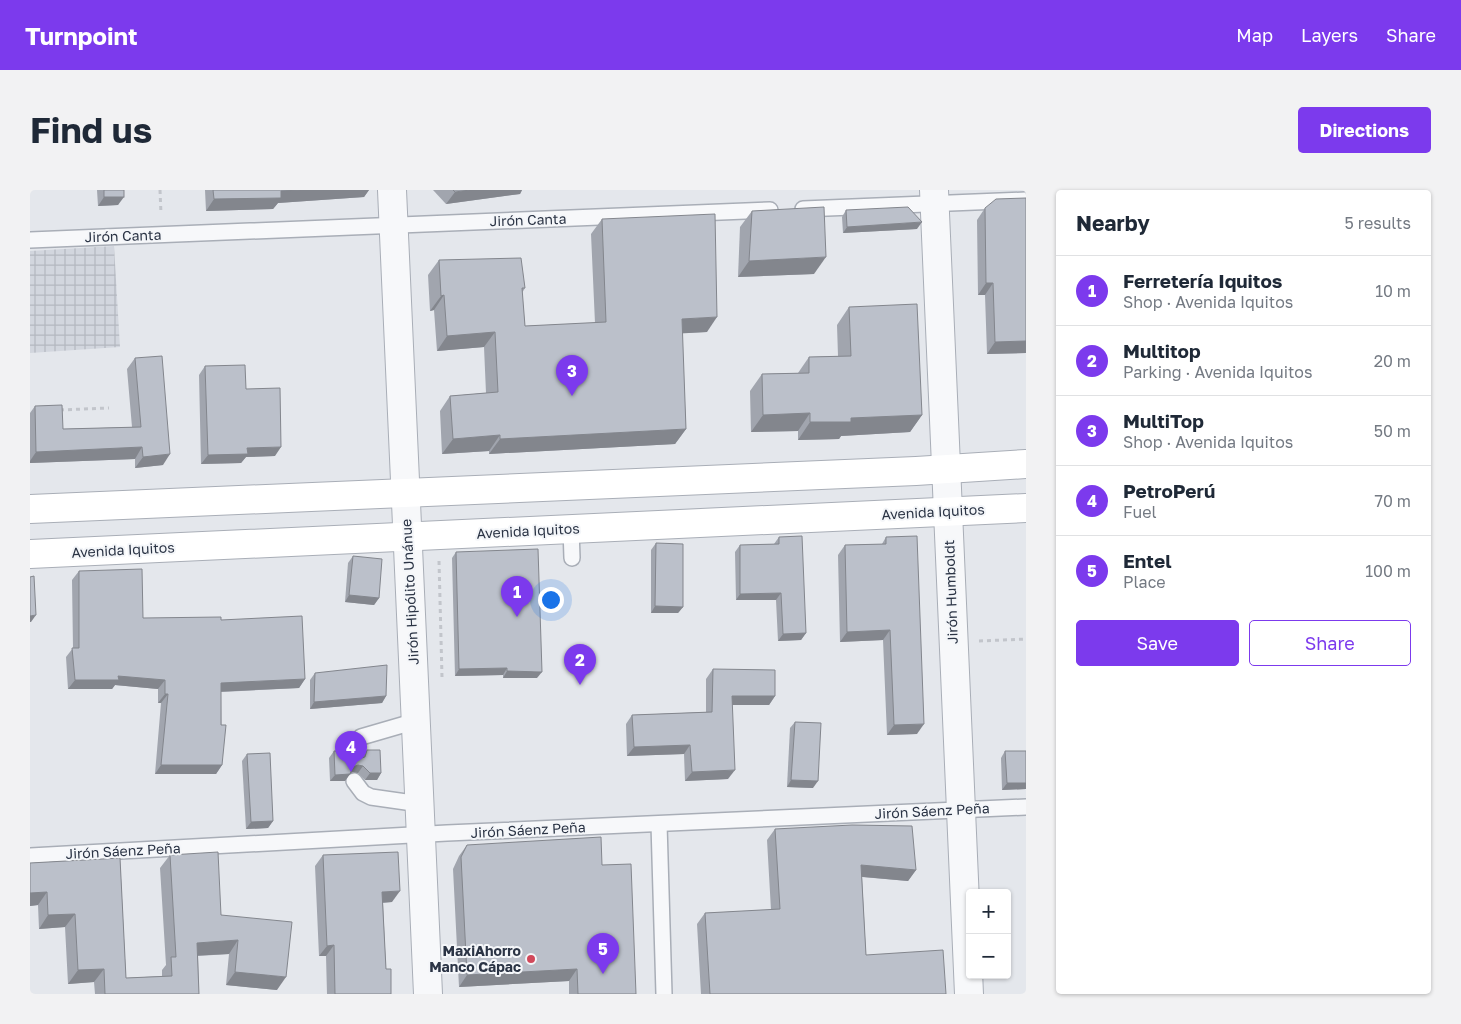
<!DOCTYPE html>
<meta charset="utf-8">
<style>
:root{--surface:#fff;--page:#f2f2f3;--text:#1f2937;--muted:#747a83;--line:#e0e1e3;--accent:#7c3aed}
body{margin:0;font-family:"Golos Text",sans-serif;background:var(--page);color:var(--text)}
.controls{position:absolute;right:15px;bottom:15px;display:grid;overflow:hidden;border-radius:5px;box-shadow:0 1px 4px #0004}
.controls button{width:45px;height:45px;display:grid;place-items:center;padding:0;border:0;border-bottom:1px solid var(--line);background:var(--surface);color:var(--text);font:25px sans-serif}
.you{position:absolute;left:520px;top:409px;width:18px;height:18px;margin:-12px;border:4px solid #fff;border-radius:50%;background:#1a73e8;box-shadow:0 0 0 8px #1a73e833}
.badge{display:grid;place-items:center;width:32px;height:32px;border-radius:50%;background:var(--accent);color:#fff;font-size:16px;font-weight:700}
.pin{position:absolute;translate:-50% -41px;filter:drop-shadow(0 1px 2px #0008)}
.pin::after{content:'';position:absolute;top:26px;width:18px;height:15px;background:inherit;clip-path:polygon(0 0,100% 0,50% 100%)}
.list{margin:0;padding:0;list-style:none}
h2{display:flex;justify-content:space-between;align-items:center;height:65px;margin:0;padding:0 20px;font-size:21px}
h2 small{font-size:16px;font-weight:400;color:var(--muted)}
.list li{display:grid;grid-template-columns:32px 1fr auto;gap:15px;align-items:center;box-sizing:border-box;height:70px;padding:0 20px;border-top:1px solid var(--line)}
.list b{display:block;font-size:19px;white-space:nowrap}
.list p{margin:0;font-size:16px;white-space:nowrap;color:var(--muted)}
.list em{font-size:16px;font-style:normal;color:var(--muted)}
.actions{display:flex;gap:10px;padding:15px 20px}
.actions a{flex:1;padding:11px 0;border:1px solid var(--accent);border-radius:5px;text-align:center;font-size:18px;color:var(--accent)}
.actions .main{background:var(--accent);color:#fff}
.map{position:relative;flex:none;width:996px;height:804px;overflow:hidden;border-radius:5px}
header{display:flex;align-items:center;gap:30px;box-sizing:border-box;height:70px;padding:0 25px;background:var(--accent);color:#fff}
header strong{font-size:24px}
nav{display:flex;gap:28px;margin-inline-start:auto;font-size:18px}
.intro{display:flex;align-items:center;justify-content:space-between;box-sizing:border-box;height:120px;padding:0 30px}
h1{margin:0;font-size:35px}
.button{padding:12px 22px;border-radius:5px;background:var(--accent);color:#fff;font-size:18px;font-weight:700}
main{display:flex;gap:30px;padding:0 30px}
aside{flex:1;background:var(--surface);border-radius:5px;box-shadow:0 1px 4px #0004}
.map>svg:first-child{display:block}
.industrial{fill:url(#industrial-grid)}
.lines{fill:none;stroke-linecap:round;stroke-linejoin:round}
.service-casing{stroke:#a9aeb7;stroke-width:18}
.minor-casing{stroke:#a9aeb7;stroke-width:30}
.tertiary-casing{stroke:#a9aeb7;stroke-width:30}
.secondary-casing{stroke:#a9aeb7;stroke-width:30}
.path{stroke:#c2c5cb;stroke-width:3;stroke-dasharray:4 4;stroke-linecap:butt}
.service{stroke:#f7f8fa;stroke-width:15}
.minor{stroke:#f7f8fa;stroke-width:28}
.tertiary{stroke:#f7f8fa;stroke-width:28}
.secondary{stroke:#fff;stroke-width:28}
.wall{fill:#a1a5ae}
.shaded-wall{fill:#83868d}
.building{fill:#bbc0ca;stroke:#83868d}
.poi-dot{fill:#d1495b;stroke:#f4f6f9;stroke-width:2}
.labels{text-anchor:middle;stroke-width:4;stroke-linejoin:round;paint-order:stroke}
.street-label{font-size:14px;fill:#2b3445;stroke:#f4f6f9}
.poi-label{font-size:14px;font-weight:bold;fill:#2b3445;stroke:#f4f6f9;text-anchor:end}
</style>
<header>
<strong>Turnpoint</strong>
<nav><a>Map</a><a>Layers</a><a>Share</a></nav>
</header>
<div class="intro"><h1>Find us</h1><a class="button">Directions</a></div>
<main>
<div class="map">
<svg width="996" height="804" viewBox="0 0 996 804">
<defs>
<pattern id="industrial-grid" width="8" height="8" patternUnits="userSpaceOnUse" patternTransform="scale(1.25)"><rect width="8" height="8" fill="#d2d6de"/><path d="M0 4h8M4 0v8" fill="none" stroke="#b4b8c0"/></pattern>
</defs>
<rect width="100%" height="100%" fill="#e4e7ec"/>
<!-- industrial -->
<polygon class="industrial" points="84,56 90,157 0,163 0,61"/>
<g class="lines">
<!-- service casing -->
<g class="service-casing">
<g id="service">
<polyline points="773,19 996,10"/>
<polyline points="0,50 740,20"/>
<polyline points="541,339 542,368"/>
<polyline points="323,567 325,556 331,547 386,531"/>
<polyline points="324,591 333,603 341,607 390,614"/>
<polyline points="629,634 634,804"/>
<polyline points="0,666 417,643 996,617"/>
</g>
</g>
<!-- minor casing -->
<g class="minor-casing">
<polyline id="minor" points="362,0 398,804"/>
</g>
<!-- tertiary casing -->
<g class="tertiary-casing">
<polyline id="tertiary" points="904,0 939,804"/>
</g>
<!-- secondary casing -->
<g class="secondary-casing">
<g id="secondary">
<polyline points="0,319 886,281 996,274"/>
<polyline points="0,364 996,318"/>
</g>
</g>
<!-- path -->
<g class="path">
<polyline points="130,0 131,24"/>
<polyline points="30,220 79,218"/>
<polyline points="409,371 412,487"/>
<polyline points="949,451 996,449"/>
</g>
<!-- service -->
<use href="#service" class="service"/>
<!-- minor -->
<use href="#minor" class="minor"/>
<!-- tertiary -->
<use href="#tertiary" class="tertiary"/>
<!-- secondary -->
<use href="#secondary" class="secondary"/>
</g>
<!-- wall -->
<g class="wall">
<polygon points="67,0 94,0 88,15 68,16"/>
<polygon points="175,0 339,0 334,7 248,13 243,19 176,21"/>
<polygon points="403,0 492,0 490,4 416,14"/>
<polygon points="996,8 996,163 957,164 955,105 948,105 947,30 955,18"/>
<polygon points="816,20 887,39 813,43 812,27"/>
<polygon points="722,21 784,84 708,87 710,37"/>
<polygon points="572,29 677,142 652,143 656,239 645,254 459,264 459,261 412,264 410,221 420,206 456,203 454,157 407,161 404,120 400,121 398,85 409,70 495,98 492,103 495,136 565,133 561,44"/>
<polygon points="819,117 892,225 880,242 811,246 809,249 768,250 768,241 721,242 720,201 732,184 768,183 779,167 808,166 807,135"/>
<polygon points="105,168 133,275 105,278 105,269 0,273 0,223 5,216 33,239 102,237 97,179"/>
<polygon points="175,176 216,199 245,266 216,267 211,273 171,274 169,185"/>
<polygon points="749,347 776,443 771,450 748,451 746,410 706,410 705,362 710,355 744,354"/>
<polygon points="856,347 887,544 857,545 853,450 810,452 808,365 815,355 852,354"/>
<polygon points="626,353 653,417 648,423 621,423 621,360"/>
<polygon points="426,362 507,488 473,488 473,485 425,486 422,368"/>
<polygon points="323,366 349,408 344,415 315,412 318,373"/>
<polygon points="49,381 113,428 191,430 275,489 269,498 191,502 192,575 186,584 125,584 131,513 128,513 128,499 85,495 82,499 38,499 36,467 43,458 42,390"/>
<polygon points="683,479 745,506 739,515 702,515 698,589 655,591 654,564 597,566 596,534 602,525 676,522 676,489"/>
<polygon points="285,483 356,506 352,513 280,519 280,490"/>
<polygon points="765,532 783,598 757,597 760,538"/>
<polygon points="337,560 351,583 347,590 335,590 328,583 323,582 320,583 315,591 300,591 299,568 304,561 327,569 332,567"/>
<polygon points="975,561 996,561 996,599 972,600 971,568"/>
<polygon points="217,564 243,631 238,638 216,639 212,571"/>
<polygon points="745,639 886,680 878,691 832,687 836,765 916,804 671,804 667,734 675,723 741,720 737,650"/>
<polygon points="437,655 572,675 606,804 539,804 539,791 429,797 423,679 429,666"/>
<polygon points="140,665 191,725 247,800 196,795 199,764 168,766 169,804 65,804 64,792 38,794 35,737 9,739 8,715 0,716 0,673 90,668 96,788 132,786 132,780 136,775 130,678"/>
<polygon points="293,665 362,712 353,713 356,779 361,804 297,804 296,766 289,766 285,676"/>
</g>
<!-- shaded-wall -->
<g class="shaded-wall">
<polygon points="271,0 339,0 334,7 248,13 243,19 176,21 184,9 251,1"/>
<polygon points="440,0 492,0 490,4 416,14 425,2"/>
<polygon points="74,7 94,7 88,15 68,16"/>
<polygon points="892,32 887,39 813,43 817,37"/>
<polygon points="796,67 784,84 708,87 719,71"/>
<polygon points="956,93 963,93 955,105 948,105"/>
<polygon points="414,105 404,120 400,121 411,106"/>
<polygon points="687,127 677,142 641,144 652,129"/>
<polygon points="465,142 454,157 407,161 417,146"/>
<polygon points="996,151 996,163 957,164 965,152"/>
<polygon points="780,223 768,241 721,242 733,225"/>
<polygon points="892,225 880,242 811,246 809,249 768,250 780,232 821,228"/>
<polygon points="656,239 645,254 459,264 470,249"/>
<polygon points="470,245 459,261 412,264 423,249"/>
<polygon points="112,257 105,269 0,273 0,271 6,262"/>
<polygon points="251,257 245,266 216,267 211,273 171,274 178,265 217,258"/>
<polygon points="140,264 133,275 105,278 113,267"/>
<polygon points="751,403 746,410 706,410 710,404"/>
<polygon points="319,405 349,408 344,415 315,412"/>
<polygon points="625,416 653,417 648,423 621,423"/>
<polygon points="6,425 1,432 0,432 0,426"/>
<polygon points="860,440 853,450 810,452 817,442"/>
<polygon points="776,443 771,450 748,451 753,444"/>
<polygon points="477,478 473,485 425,486 429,479"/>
<polygon points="477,481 512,482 507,488 473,488"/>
<polygon points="88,486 135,490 128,499 85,495 82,499 38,499 45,490"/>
<polygon points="275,489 269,498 184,502 191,493"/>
<polygon points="135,504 138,504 131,513 128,513"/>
<polygon points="356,506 352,513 280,519 284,512"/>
<polygon points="702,506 745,506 739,515 695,515"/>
<polygon points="894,534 887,544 857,545 864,535"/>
<polygon points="660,555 654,564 597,566 604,557"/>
<polygon points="131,575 192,575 186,584 125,584"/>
<polygon points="328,575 333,576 328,583 323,582 318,584 323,577"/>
<polygon points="705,580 698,589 655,591 662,582"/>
<polygon points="340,583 351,583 347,590 335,590"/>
<polygon points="320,584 315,591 300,591 305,585"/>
<polygon points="761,590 788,591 783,598 757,597"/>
<polygon points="977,593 996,593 996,599 972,600"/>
<polygon points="243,631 238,638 216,639 221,632"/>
<polygon points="831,675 886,680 878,691 823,686"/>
<polygon points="370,701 362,712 345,713 352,702"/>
<polygon points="17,702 8,715 0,716 0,703"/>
<polygon points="45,724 35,737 9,739 18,725"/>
<polygon points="208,750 199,764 158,766 167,753"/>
<polygon points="304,755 296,766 289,766 297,756"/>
<polygon points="74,779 64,792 38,794 48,780"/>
<polygon points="547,779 539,791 429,797 437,785"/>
<polygon points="205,782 256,787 247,800 196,795"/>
</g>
<!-- building -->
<g class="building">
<rect x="74" y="0" width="20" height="7"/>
<polygon points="183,0 271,0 251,1 251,8 184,9"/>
<polygon points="423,0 440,0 425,2"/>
<polygon points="996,8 996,151 965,152 963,93 956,93 955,18 966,9"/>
<polygon points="794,17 796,67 719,71 722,21"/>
<polygon points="878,17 892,32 817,37 816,20"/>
<polygon points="685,24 687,127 652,129 656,239 470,249 470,245 423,249 420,206 468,202 465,142 417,146 414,105 411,106 409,70 491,68 495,98 492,98 495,136 576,132 572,29"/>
<polygon points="887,114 892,225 821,228 821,232 780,232 780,223 733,225 732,184 779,183 779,167 821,166 819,117"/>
<polygon points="132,166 140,264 113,267 112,257 6,262 5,216 32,215 33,239 111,237 105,168"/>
<polygon points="215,175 216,199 250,198 251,257 217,258 218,264 178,265 175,176"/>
<polygon points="772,346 776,443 753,444 751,403 710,404 710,355 749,354 749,347"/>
<polygon points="887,346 894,534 864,535 860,440 817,442 815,355 856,354 856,347"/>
<polygon points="626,353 653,354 653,417 625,416"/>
<polygon points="508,359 512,482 477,481 477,478 429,479 426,362"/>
<polygon points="323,366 352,369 349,408 319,405"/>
<polygon points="112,379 113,428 191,427 191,430 272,426 275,489 191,493 191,535 196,535 192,575 131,575 138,504 135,504 135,490 88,486 89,490 45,490 42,458 49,458 49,381"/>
<polygon points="4,386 6,425 0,426 0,387"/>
<polygon points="357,475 356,506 284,512 285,483"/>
<polygon points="683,479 745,480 745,506 702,506 705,580 662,582 660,555 604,557 602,525 682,522"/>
<polygon points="765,532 791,533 788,591 761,590"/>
<polygon points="337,560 350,560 351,583 340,583 333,576 328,575 323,577 320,584 305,585 304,561 319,561 321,567 327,569 335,567"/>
<polygon points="975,561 996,561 996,593 977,593"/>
<polygon points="240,563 243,631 221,632 217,564"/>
<polygon points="822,635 882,636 886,680 831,675 836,765 913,760 916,804 680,804 675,723 750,719 745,639"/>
<polygon points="571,647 572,675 601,674 606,804 548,804 547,779 437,785 431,667 437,655"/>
<polygon points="188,662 191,725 262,732 256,787 205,782 208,750 167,753 169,804 75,804 74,779 48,780 45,724 18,725 17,702 0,703 0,673 90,668 96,788 142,786 141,767 146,767 140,665"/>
<polygon points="368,662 370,701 352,702 356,779 361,779 361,804 305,804 304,755 297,756 293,665"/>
</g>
<!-- markers -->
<circle class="poi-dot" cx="501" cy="769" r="5"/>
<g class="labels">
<!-- street labels -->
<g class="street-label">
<text transform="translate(498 30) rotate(-2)" y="5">Jirón Canta</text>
<text transform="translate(93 46) rotate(-2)" y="5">Jirón Canta</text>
<text transform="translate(903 322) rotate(-3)" y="5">Avenida Iquitos</text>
<text transform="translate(498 341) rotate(-3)" y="5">Avenida Iquitos</text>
<text transform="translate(93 360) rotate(-3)" y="5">Avenida Iquitos</text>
<text transform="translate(380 402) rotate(-93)" y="5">Jirón Hipólito Unánue</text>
<text transform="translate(921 402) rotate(-92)" y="5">Jirón Humboldt</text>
<text transform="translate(902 621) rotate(-3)" y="5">Jirón Sáenz Peña</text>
<text transform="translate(498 640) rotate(-3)" y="5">Jirón Sáenz Peña</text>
<text transform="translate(93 661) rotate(-3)" y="5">Jirón Sáenz Peña</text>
</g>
<!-- poi labels -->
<g class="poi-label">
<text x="491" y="766">MaxiAhorro<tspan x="491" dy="16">Manco Cápac</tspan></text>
</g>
</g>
</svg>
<div class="controls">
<button>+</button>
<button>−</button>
</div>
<div class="you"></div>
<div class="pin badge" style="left:487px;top:427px">1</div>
<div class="pin badge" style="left:550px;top:495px">2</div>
<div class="pin badge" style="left:542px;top:206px">3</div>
<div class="pin badge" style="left:321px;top:582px">4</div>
<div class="pin badge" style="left:573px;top:784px">5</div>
</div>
<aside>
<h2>Nearby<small>5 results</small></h2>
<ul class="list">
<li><span class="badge">1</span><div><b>Ferretería Iquitos</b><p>Shop · Avenida Iquitos</p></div><em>10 m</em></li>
<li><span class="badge">2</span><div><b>Multitop</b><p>Parking · Avenida Iquitos</p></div><em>20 m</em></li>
<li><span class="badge">3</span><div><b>MultiTop</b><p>Shop · Avenida Iquitos</p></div><em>50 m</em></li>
<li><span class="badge">4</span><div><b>PetroPerú</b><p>Fuel</p></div><em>70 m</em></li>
<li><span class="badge">5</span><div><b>Entel</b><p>Place</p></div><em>100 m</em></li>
</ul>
<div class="actions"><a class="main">Save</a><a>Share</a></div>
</aside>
</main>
